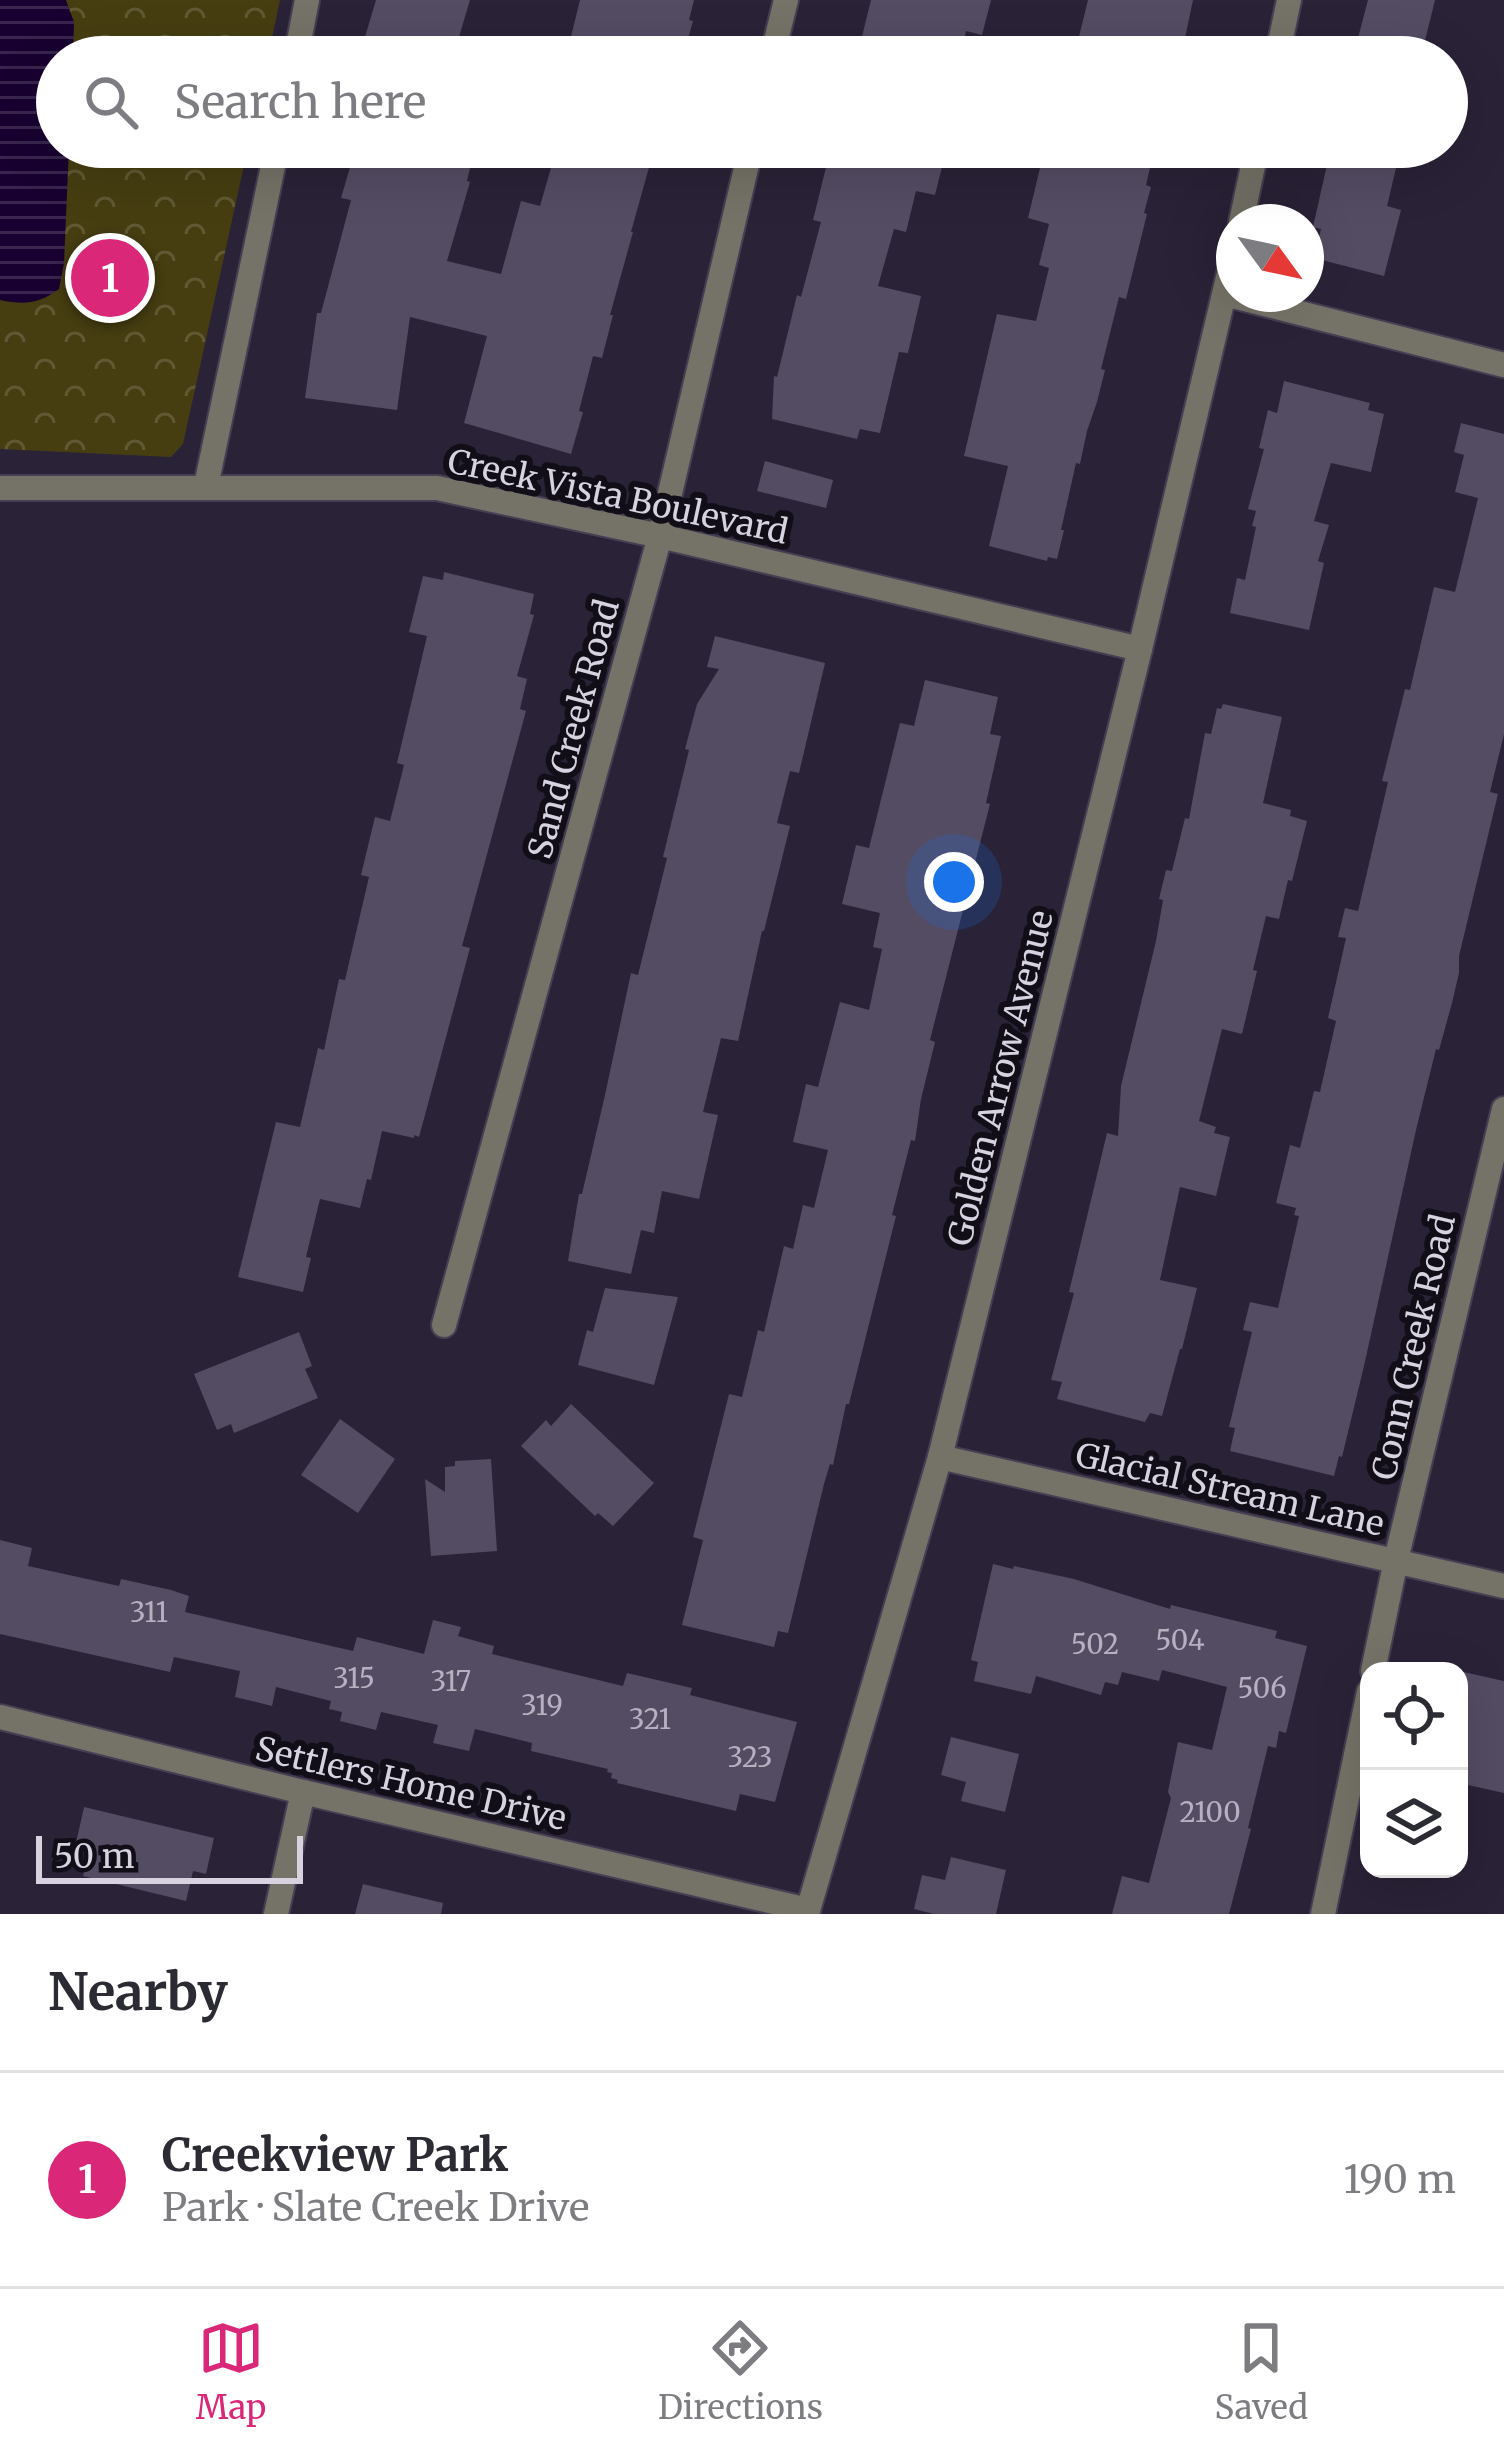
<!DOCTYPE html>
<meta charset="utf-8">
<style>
:root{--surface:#fff;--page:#f2f2f3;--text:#2b2b33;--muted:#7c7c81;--line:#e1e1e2;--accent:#db2777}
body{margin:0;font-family:Merriweather,serif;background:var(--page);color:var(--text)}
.controls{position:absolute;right:36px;bottom:36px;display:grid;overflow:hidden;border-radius:24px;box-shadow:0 12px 48px #0002}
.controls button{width:108px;height:108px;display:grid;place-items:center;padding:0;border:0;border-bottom:3px solid var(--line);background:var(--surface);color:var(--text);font:60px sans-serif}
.compass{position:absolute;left:1216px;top:204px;width:108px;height:108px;border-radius:50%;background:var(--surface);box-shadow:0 12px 48px #0002;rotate:123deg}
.scale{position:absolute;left:36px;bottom:30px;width:267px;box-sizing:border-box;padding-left:12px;border:6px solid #d7d2e0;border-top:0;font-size:33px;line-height:42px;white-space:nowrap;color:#d7d2e0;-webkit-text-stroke:9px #110e17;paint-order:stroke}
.you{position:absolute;left:954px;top:882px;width:42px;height:42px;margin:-30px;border:9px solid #fff;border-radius:50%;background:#1a73e8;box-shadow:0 0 0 18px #1a73e833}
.badge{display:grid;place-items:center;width:78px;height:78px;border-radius:50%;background:var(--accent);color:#fff;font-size:39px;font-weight:700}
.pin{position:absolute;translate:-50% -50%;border:6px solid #fff;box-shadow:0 3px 12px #0006}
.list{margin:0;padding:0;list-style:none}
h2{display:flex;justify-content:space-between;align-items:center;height:156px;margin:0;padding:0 48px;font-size:51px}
h2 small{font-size:39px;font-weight:400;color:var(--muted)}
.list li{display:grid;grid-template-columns:78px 1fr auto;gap:36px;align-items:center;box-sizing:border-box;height:216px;padding:0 48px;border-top:3px solid var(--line)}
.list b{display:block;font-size:45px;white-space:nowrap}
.list p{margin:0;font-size:39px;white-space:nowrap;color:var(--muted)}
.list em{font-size:39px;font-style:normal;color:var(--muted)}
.icon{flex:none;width:66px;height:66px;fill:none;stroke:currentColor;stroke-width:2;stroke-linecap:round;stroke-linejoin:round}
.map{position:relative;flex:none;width:1504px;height:1914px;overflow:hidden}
.search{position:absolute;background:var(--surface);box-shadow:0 12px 48px #0002;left:36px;right:36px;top:36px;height:132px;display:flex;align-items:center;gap:30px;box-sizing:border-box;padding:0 42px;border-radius:66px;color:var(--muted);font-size:45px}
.sheet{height:372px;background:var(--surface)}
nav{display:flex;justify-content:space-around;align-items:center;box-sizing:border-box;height:168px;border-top:3px solid var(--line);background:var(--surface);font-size:33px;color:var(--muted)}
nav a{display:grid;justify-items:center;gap:6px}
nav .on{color:var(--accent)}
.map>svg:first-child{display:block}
.park{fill:url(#park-crowns)}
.water{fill:url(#water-rules)}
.building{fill:#544c63}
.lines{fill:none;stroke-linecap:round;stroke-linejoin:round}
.minor-casing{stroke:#463e52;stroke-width:28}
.minor{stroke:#757267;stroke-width:24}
.labels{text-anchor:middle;stroke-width:12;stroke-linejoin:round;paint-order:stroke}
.number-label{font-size:27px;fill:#b6b0c1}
.street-label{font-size:33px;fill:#d7d2e0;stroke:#110e17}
</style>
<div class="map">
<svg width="1504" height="1914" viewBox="0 0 1504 1914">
<defs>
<pattern id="park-crowns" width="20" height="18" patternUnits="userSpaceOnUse" patternTransform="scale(3)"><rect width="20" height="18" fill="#463e11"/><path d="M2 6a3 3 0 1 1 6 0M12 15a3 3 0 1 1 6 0" fill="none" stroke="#605933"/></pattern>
<pattern id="water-rules" width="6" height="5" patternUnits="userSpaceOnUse" patternTransform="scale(3)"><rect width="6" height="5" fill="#180130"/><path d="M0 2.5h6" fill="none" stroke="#39254e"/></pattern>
</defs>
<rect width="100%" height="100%" fill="#2a2237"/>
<!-- park -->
<polygon class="park" points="0,0 280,0 268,57 57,57 57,147 248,147 183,444 171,457 0,449"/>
<!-- water -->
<path class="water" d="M0 0H66L74 22 73 57H57V147H69L64 263 59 289C39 304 24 305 0 300Z"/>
<!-- building -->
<g class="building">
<polygon points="376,0 470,0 453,57 359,57"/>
<polygon points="580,0 694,0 689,20 693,21 683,57 566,57"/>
<polygon points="871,0 991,0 982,35 966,31 960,57 857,57"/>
<polygon points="1088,0 1193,0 1181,57 1074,57"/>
<polygon points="1368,0 1435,0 1421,57 1353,57"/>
<polygon points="356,147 475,147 467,181 470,182 447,261 501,274 521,201 540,206 557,147 633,147 653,153 631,232 633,232 610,315 613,315 602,358 593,356 579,411 583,412 571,454 464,423 487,336 410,317 397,410 305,398 317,313 321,313 351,200 341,198"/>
<polygon points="831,147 947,147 935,195 916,191 906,232 894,229 878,286 921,296 908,353 899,352 880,433 860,429 857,439 772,419 774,376 777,377 797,295 801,297 821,222 813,220"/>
<polygon points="1045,147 1155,147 1146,185 1151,187 1144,213 1147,214 1126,299 1119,297 1101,369 1105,370 1097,402 1087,431 1080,464 1076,463 1061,530 1064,530 1057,559 1048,557 1047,561 989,546 1008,466 964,456 997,314 1036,321 1049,268 1039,265 1049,224 1028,218"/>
<polygon points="1331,147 1401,147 1387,206 1401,210 1384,276 1314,258 1321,229 1313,227"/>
<polygon points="1284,381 1370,403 1368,410 1384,414 1371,472 1331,463 1314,521 1329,525 1318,561 1324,563 1309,630 1230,613 1237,578 1245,580 1256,527 1252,526 1256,511 1248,509 1264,449 1259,448 1268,410 1277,413"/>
<polygon points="1461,423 1504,434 1504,734 1490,792 1498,794 1459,956 1459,973 1452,1003 1439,1050 1436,1049 1416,1130 1364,1366 1342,1457 1339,1456 1334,1476 1230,1451 1235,1428 1229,1427 1252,1332 1243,1330 1250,1302 1278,1308 1299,1216 1294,1215 1296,1208 1276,1203 1290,1145 1300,1148 1314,1091 1320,1092 1336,1021 1328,1018 1346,938 1338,937 1345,908 1358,911 1388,782 1382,781 1405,689 1410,690 1434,587 1455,592 1478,498 1455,492 1464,455 1454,452"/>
<polygon points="765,461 833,480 826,508 757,491"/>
<polygon points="444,572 534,594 530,614 534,615 517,676 527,679 520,709 526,711 462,946 470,948 425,1115 419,1137 414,1135 414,1138 382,1131 371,1180 367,1179 360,1208 320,1199 306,1257 311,1258 303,1292 238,1277 276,1122 300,1127 318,1048 324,1050 339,979 345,980 369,877 361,875 375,817 390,821 404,765 397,763 427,636 409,632 423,576 443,580"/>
<polygon points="715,636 825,663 799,773 790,771 777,823 790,826 764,931 762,931 738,1041 721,1038 703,1112 718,1115 699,1199 662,1191 654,1233 641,1230 631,1274 568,1261 579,1194 582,1194 605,1095 631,973 638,975 667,858 663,857 689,750 685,749 697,704 719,669 707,667"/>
<polygon points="925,680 998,697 990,734 1001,736 986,803 990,804 930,1040 935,1042 921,1099 915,1141 911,1140 892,1215 896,1216 849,1404 846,1404 833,1465 830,1464 824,1484 788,1633 778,1631 774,1647 682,1625 703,1540 693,1537 729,1394 742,1397 758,1330 764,1332 784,1246 793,1249 803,1205 814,1208 828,1150 793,1142 806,1084 818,1087 840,1002 869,1010 882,949 873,947 880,913 842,904 856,845 869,848 900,723 914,726"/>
<polygon points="1223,704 1282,717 1263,803 1291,810 1290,816 1307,821 1292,881 1288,880 1279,919 1266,916 1253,970 1257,971 1242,1034 1222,1029 1199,1121 1216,1127 1214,1133 1230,1137 1216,1196 1180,1187 1160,1280 1197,1288 1182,1349 1180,1349 1162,1416 1150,1413 1145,1422 1057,1399 1062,1382 1051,1380 1074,1293 1069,1292 1107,1133 1118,1136 1121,1086 1156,941 1163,900 1159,899 1166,870 1172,871 1185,818 1189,819 1205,733 1211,734 1217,708 1221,709"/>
<polygon points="605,1288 678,1297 654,1385 578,1365 587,1330 593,1332"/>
<polygon points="299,1332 312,1366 305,1369 318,1398 234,1433 231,1424 217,1430 194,1374"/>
<polygon points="571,1404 654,1483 613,1526 598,1513 595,1516 521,1446 546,1420 551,1426"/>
<polygon points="340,1419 395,1459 358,1513 301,1475"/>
<polygon points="491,1459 497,1551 431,1556 425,1479 445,1492 445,1467 455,1466 455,1461"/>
<polygon points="0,1540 32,1548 28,1566 119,1586 121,1579 171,1590 189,1596 185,1612 353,1651 357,1637 424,1654 433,1620 461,1627 458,1636 494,1646 492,1654 623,1686 627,1673 692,1688 690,1695 797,1722 775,1802 740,1794 736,1811 617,1783 618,1780 611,1778 612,1773 607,1772 608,1769 531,1751 532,1743 475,1729 469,1751 433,1743 438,1725 381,1712 376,1730 340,1721 342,1712 329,1709 331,1701 276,1687 272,1706 235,1697 240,1671 174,1657 170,1672 0,1634"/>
<polygon points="993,1564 1013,1569 1014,1566 1074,1579 1170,1609 1171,1605 1277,1631 1275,1638 1307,1646 1286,1733 1279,1731 1276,1748 1268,1746 1248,1828 1251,1829 1229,1914 1112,1914 1122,1876 1149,1883 1171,1798 1168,1792 1178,1742 1212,1750 1227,1687 1162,1670 1159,1681 1122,1672 1118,1685 1105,1682 1101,1695 1036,1676 1031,1694 974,1681 978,1662 971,1660"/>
<polygon points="1459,1671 1504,1681 1504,1793 1459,1783"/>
<polygon points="951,1737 1019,1754 1005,1812 961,1801 966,1782 941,1775"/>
<polygon points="84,1807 214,1838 206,1874 193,1871 186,1901 83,1876 90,1846 76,1843"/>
<polygon points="951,1857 1006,1870 996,1914 934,1914 914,1909 922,1875 945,1880"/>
<polygon points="363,1884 443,1903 441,1914 355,1914"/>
</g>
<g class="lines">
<!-- minor casing -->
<g class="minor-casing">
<g id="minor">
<polyline points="296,57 307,0"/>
<polyline points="772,57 786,0"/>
<polyline points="1277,57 1289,0"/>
<polyline points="1241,222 1257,147"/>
<polyline points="1225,294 1504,365"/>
<polyline points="206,486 277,147"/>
<polyline points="0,488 437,488 660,536 1140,649"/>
<polyline points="444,1325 660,536 751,147"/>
<polyline points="940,1457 1504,1586"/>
<polyline points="1373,1671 1396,1560 1504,1109"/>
<polyline points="0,1717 303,1792 808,1910"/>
<polyline points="276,1914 303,1792"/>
<polyline points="807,1914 940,1457 1140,649 1234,252"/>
<polyline points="1323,1914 1369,1692"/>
</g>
</g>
<!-- minor -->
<use href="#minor" class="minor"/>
</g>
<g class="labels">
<!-- number labels -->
<g class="number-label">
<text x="149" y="1622">311</text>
<text x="1180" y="1650">504</text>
<text x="1095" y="1654">502</text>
<text x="354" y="1688">315</text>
<text x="451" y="1691">317</text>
<text x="1262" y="1698">506</text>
<text x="542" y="1715">319</text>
<text x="650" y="1729">321</text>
<text x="750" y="1767">323</text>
<text x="1210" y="1822">2100</text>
</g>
<!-- street labels -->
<g class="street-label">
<text transform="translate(618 496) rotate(12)" y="12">Creek Vista Boulevard</text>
<text transform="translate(573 729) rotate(-75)" y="12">Sand Creek Road</text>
<text transform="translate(1000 1078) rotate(-76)" y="12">Golden Arrow Avenue</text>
<text transform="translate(1413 1347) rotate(-77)" y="12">Conn Creek Road</text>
<text transform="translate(1230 1489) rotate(13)" y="12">Glacial Stream Lane</text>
<text transform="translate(411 1783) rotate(13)" y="12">Settlers Home Drive</text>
</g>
</g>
</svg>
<div class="controls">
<button><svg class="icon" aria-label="locate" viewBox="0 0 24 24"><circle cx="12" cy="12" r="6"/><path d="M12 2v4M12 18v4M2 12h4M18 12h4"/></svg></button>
<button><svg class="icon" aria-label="layers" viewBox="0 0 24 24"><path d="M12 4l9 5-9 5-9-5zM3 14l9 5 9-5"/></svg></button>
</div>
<svg class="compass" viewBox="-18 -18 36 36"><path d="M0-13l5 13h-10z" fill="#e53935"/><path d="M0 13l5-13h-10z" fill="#7c7c81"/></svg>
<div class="scale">50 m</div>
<div class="you"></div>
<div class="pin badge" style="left:110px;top:278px">1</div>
<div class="search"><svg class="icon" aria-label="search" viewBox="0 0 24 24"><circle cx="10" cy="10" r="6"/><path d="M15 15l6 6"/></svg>Search here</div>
</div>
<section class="sheet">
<h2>Nearby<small></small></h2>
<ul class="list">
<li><span class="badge">1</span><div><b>Creekview Park</b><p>Park · Slate Creek Drive</p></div><em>190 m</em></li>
</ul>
</section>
<nav>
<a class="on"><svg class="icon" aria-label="map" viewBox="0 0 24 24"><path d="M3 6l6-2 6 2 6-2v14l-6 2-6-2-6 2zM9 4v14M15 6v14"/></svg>Map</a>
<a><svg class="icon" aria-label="directions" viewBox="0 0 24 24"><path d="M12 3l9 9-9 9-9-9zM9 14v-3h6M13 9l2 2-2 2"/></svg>Directions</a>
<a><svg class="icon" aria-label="saved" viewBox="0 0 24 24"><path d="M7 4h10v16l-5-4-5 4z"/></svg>Saved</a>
</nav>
